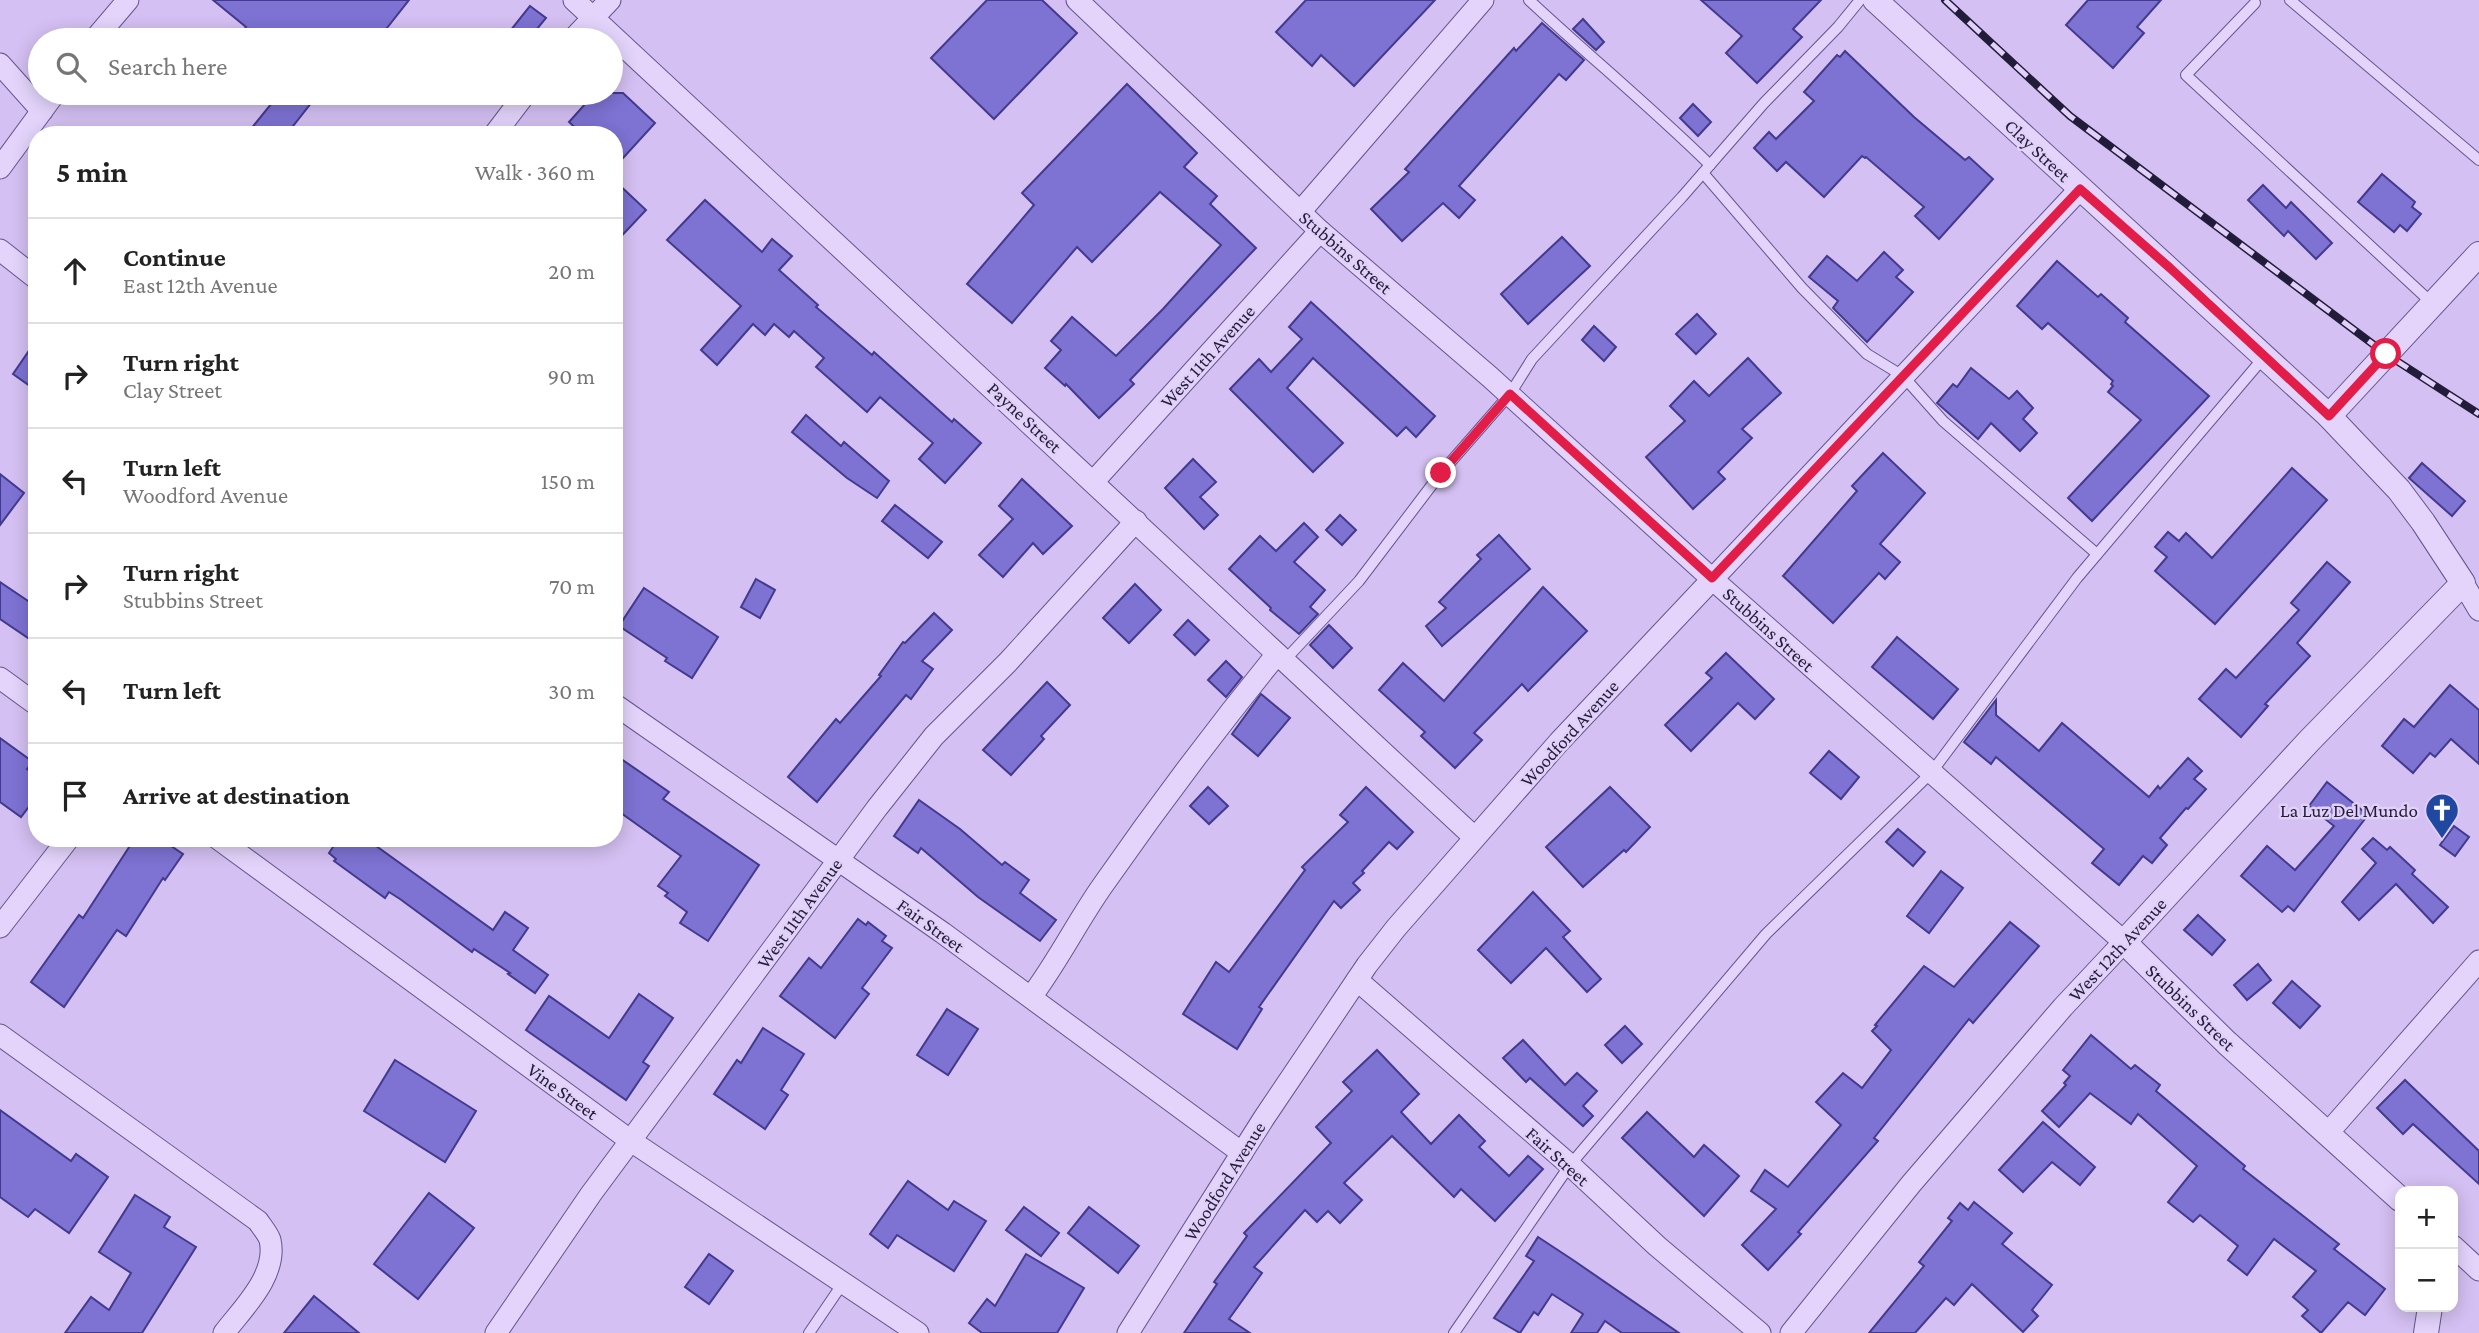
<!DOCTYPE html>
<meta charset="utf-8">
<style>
:root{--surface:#fff;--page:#f6f6f6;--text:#222;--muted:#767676;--line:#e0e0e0}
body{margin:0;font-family:"Crimson Pro",serif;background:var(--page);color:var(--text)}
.controls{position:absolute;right:21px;bottom:21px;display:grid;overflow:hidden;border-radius:14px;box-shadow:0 4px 18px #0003}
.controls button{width:63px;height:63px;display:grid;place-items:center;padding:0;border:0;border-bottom:2px solid var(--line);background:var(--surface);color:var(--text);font:35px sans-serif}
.stop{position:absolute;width:21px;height:21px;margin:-16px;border:5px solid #e11d48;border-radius:50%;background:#fff}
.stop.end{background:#e11d48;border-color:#fff;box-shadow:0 2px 7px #0008}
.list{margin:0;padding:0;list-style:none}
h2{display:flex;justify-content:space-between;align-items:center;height:91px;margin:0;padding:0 28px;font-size:30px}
h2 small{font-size:23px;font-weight:400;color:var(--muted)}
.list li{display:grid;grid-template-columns:46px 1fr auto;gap:21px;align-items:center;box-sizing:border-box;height:105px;padding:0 28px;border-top:2px solid var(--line)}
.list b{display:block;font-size:26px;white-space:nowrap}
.list p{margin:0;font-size:23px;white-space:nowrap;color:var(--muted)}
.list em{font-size:23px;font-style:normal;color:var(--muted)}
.icon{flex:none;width:38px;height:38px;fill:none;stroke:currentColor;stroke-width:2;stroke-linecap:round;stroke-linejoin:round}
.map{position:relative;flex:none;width:2479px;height:1333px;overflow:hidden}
.search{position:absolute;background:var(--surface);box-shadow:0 4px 18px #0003;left:28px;top:28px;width:595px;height:77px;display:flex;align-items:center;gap:18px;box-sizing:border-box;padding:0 24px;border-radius:38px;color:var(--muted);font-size:26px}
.panel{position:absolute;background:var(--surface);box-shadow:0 4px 18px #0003;left:28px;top:126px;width:595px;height:721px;border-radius:28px}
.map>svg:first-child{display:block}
.building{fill:#7e72d3;stroke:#423a8e;stroke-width:2}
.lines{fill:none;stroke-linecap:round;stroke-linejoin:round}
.service-casing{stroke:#63568d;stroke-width:12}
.minor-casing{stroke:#63568d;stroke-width:23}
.tertiary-casing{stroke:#63568d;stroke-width:26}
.service{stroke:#e4d4fc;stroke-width:10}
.minor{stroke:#e4d4fc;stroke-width:21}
.tertiary{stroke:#e4d4fc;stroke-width:24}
.rail-casing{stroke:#221c3b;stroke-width:8}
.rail{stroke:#e1d0f8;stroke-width:5;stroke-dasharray:16;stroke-linecap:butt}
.route{stroke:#e11d48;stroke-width:9}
.labels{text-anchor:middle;stroke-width:5;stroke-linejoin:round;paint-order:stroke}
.street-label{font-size:19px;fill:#221c3b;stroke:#e1d0f8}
.poi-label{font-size:19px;fill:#221c3b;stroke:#e1d0f8;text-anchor:end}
</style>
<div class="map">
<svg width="2479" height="1333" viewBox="0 0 2479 1333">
<rect width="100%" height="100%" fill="#d4c0f2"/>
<!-- building -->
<g class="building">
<polygon points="213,0 409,0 387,28 403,40 236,40 246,27"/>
<polygon points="987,0 1042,0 1077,33 994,119 931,58"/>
<polygon points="1306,0 1435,0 1354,86 1321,55 1312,66 1276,32"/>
<polygon points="1701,0 1821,0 1793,29 1802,37 1757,83 1726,53 1742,36"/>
<polygon points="2088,0 2161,0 2137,27 2144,33 2113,68 2066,25"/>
<polygon points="530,6 546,18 528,40 503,40"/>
<polygon points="1583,19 1604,42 1596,50 1573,29"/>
<polygon points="1542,23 1584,60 1566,80 1559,74 1459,186 1475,200 1459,218 1443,203 1402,241 1371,209 1409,172 1405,169 1514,48 1516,51"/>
<polygon points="1845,51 1914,117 1965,160 1969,157 1993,179 1939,239 1915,216 1924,207 1866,157 1865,158 1862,156 1824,197 1786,162 1777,171 1754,148 1769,132 1776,139 1814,101 1804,92 1837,55 1840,57"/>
<polygon points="1127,84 1197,153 1184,167 1217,196 1210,204 1256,248 1130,380 1134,384 1099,418 1066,384 1065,386 1045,368 1061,350 1051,341 1072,317 1116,356 1163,309 1221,245 1160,192 1092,262 1077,247 1012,323 967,284 1034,205 1022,193"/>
<polygon points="280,93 319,93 286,135 246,135"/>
<polygon points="595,93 623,93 655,123 614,168 614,135 583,135 569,122"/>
<polygon points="1693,104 1711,122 1698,136 1680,118"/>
<polygon points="2382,174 2415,202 2412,207 2421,214 2407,231 2400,225 2394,232 2358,202"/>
<polygon points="614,180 646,210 614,244"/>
<polygon points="2263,185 2286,208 2291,202 2332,243 2316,259 2288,231 2284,236 2248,200"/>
<polygon points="705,200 762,252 772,239 792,256 779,270 818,305 816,307 872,355 874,352 952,422 954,419 981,443 945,483 919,459 933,443 880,397 867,412 816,367 824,358 794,331 789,337 774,324 765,335 753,324 717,365 701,350 741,306 667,240"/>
<polygon points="1562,237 1590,266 1528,324 1501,294"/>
<polygon points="1884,252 1903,270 1896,277 1913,292 1867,342 1833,308 1838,301 1809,277 1827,256 1857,281"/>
<polygon points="2057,261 2098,297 2101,294 2128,318 2125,322 2209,396 2092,521 2068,498 2141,420 2108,392 2113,386 2111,384 2113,381 2048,323 2042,329 2017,306"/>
<polygon points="1311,302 1435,416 1416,437 1406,427 1397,436 1313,358 1287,388 1343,443 1313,472 1230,389 1259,359 1271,372 1302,339 1289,327"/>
<polygon points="1697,314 1716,334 1696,354 1676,334"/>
<polygon points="1594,326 1616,347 1604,361 1582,340"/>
<polygon points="37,339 37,391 13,374"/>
<polygon points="1748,358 1781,393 1742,429 1752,438 1718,472 1725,479 1693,509 1646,457 1685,421 1670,406 1694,381 1709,396"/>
<polygon points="1971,368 2009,399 2017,391 2033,408 2023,419 2037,433 2020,451 1991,423 1978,439 1937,403 1953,384 1957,387"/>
<polygon points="806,415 841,446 844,442 889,481 877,498 847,478 792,432"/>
<polygon points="1883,453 1925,493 1880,544 1900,562 1885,579 1879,573 1833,623 1783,576 1857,491 1852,486"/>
<polygon points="1193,459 1216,482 1200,497 1218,515 1204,529 1165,488"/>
<polygon points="2422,463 2465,501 2452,516 2409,478"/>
<polygon points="2292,468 2327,500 2215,624 2155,571 2167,557 2155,547 2168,532 2179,541 2186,533 2212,558"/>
<polygon points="0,474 24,493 0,525"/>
<polygon points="1022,479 1072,526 1043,554 1033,543 1003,577 979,555 1013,519 999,506"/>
<polygon points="895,505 942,542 928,558 882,521"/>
<polygon points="1340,515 1356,530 1342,545 1326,530"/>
<polygon points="1304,523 1318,537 1294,562 1325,590 1310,607 1318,614 1299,634 1270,610 1271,608 1229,569 1260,536 1276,551"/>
<polygon points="1499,535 1530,569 1442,646 1426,626 1446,608 1439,602 1481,559 1477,555"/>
<polygon points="2327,562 2350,582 2297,643 2310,656 2265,704 2268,706 2241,737 2199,699 2226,669 2236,678 2299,610 2291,603"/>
<polygon points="756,579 775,590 760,618 741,607"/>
<polygon points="0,582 37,607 37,644 0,619"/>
<polygon points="1135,584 1161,610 1129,643 1103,618"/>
<polygon points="1543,587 1587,631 1528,691 1522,684 1474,733 1482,740 1455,768 1421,736 1425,732 1379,690 1403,663 1444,701"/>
<polygon points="644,588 718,637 692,678 665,661 667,658 619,626"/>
<polygon points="934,613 952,630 922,661 933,669 911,699 906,695 817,802 788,777 836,719 840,723 881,676 879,675 903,642 905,643"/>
<polygon points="1188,620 1209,640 1195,655 1174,635"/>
<polygon points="1329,625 1352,648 1333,668 1310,645"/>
<polygon points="1897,637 1958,689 1933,719 1872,667"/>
<polygon points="1726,653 1774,699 1755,719 1738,703 1691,751 1665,725 1712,678 1706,673"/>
<polygon points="1226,661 1242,677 1226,697 1208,680"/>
<polygon points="1047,682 1070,705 1041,736 1044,739 1011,775 983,750"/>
<polygon points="2450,685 2479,710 2479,764 2451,739 2435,757 2430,753 2413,773 2382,746 2404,719 2414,727"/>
<polygon points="1261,694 1290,718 1258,756 1232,734"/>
<polygon points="1996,700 1996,715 2039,751 2062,723 2149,797 2158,786 2160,789 2188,758 2202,771 2194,779 2206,789 2188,809 2186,808 2160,838 2167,845 2152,863 2143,856 2119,885 2092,863 2104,849 1996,757 1991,764 1964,742"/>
<polygon points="0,738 33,762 27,769 37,776 37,796 21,817 0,802"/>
<polygon points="1829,751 1859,777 1841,799 1810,773"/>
<polygon points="614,754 669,792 663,799 759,865 708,941 680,923 687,912 665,896 668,893 658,886 681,856 614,808"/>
<polygon points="2327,782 2368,815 2294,911 2288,906 2282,912 2241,876 2267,846 2295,870 2334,826 2309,806"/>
<polygon points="1208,787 1228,806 1209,824 1190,806"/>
<polygon points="1366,787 1413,832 1397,849 1389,842 1362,871 1364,873 1353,883 1360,890 1341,908 1334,901 1259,1007 1262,1009 1237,1049 1183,1014 1216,962 1229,972 1305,870 1302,867 1348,822 1340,815"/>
<polygon points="1610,787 1650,827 1626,852 1624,850 1583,887 1546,847"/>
<polygon points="919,800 960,829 1002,865 1005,862 1029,880 1020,893 1056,920 1040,941 978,897 921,848 918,853 894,836"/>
<polygon points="2454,826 2469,837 2455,856 2440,845"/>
<polygon points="1898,829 1925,852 1913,866 1886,842"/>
<polygon points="135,838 159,838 183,854 165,880 163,878 126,936 117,930 64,1007 31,982 79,915 83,918"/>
<polygon points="339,838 365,838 493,930 505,912 528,928 513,950 548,975 535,993 508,974 510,973 474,949 472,952 400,899 389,892 385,898 334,861 336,859 329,853"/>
<polygon points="2373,838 2387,850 2390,847 2415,870 2412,874 2448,907 2433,923 2396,884 2359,920 2342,902 2376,863 2362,849"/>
<polygon points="1941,871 1963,888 1929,933 1907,916"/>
<polygon points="1533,892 1570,931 1563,937 1601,979 1587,992 1546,948 1511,983 1478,950"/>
<polygon points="2198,915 2225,940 2212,955 2184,930"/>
<polygon points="858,919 866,925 868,922 886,936 882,941 892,948 862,988 869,994 835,1038 780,996 809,958 821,968"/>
<polygon points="2010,922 2039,946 1973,1023 1969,1019 1874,1138 1878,1141 1798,1232 1801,1234 1768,1270 1742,1245 1776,1209 1751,1191 1765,1170 1788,1187 1841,1125 1816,1102 1843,1073 1862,1088 1891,1050 1872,1031 1877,1026 1875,1025 1924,966 1954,987"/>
<polygon points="2258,964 2271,980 2247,1000 2234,985"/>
<polygon points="2292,981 2320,1006 2300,1028 2273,1003"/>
<polygon points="639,994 673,1018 643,1062 649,1066 626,1100 526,1030 549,996 609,1038"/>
<polygon points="947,1009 978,1029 948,1075 917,1055"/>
<polygon points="1625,1026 1642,1044 1622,1063 1605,1045"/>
<polygon points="763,1028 804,1054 781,1090 788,1095 765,1129 714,1094 737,1060 741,1063"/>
<polygon points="2091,1035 2131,1069 2135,1065 2160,1085 2156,1091 2245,1166 2243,1169 2339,1244 2334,1249 2385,1289 2365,1315 2348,1302 2321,1333 2302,1316 2308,1310 2293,1297 2316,1271 2274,1239 2247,1275 2228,1260 2238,1246 2200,1215 2193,1222 2168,1202 2197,1166 2138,1114 2131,1124 2090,1093 2059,1127 2042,1111 2066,1085 2064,1083 2070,1076 2063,1070"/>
<polygon points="1523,1040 1565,1085 1577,1073 1597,1091 1583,1106 1593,1116 1583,1126 1530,1078 1526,1082 1503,1058"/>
<polygon points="1377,1050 1419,1094 1401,1112 1431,1144 1459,1115 1485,1141 1479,1147 1509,1176 1528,1156 1543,1169 1495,1221 1461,1189 1454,1197 1392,1136 1344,1183 1362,1200 1340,1223 1328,1211 1317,1222 1305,1210 1254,1267 1262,1273 1229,1319 1250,1333 1184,1333 1217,1284 1214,1282 1247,1236 1244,1233 1331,1143 1316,1127 1352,1091 1343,1082"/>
<polygon points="395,1060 476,1111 445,1162 364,1111"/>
<polygon points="2405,1080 2479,1151 2479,1184 2413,1124 2403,1134 2377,1108"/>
<polygon points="0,1110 71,1161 76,1154 108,1177 69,1233 35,1209 28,1217 0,1197"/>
<polygon points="1647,1112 1694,1157 1704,1145 1739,1176 1704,1216 1622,1138"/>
<polygon points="2043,1122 2095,1167 2080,1185 2052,1162 2023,1192 1999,1170"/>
<polygon points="908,1181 948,1210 954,1201 986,1221 954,1271 897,1235 888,1248 870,1234"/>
<polygon points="429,1193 474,1228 418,1299 374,1264"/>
<polygon points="135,1195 170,1217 164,1227 196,1247 142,1333 65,1333 91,1297 109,1310 131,1273 99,1252"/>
<polygon points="1974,1202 2012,1233 2002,1244 2052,1285 2032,1310 2038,1316 2023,1332 1972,1284 1954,1305 1946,1298 1915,1333 1869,1333 1924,1266 1919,1262 1952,1221 1948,1218 1960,1203 1968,1210"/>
<polygon points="1024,1207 1059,1233 1041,1256 1006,1230"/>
<polygon points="1089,1207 1139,1246 1118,1273 1068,1233"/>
<polygon points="1538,1237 1573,1260 1679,1333 1622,1333 1605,1321 1597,1333 1571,1333 1583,1314 1552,1294 1538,1315 1534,1312 1520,1333 1494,1318 1534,1261 1526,1256"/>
<polygon points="709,1254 733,1271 709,1304 685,1287"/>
<polygon points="1026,1254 1084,1288 1057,1333 982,1333 969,1323 987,1299 995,1306"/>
<polygon points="314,1296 359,1333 284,1333"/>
</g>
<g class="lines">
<!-- service casing -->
<g class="service-casing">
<g id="service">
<path d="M1529 0C1589 56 1652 108 1710 165"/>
<polyline points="2290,0 2479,160"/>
<polyline points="2255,3 2186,75 2433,304"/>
<polyline points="1703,173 1802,288 1867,354 1903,376 1943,421 2097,554"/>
<polyline points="1284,661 1359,581 1441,473 1510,394 1532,359 1682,197 1764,103 1838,27 1860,0"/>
<polyline points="809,1333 843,1283"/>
<polyline points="1454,1333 1570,1165 1766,934 1931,773 2077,578 2265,356"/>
</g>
</g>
<!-- minor casing -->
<g class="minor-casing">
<g id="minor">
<polyline points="574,0 1474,837"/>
<polyline points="1077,0 1320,231 1490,377 1711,578 2124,942 2063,1007 1911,1184 1791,1333"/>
<polyline points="94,40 128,0"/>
<polyline points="572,40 610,0"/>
<polyline points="0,64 42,111"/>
<polyline points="494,135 526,93"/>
<polyline points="0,168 55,93"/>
<polyline points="1300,212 1483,0"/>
<polyline points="0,250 37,279"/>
<polyline points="1094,481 1320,231"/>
<polyline points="2463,583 2479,610"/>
<polyline points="0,678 37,705"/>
<polyline points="614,704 943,933 1242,1153"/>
<polyline points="217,838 631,1141 918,1333"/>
<polyline points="0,927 69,838"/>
<polyline points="1357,980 1570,1165 1657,1246 1760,1333"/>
<path d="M1031 997C1058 961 1077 922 1103 885 1158 806 1216 729 1277 654"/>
<path d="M0 1035 258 1221C262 1227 268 1234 270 1240 278 1275 243 1308 224 1333"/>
<polyline points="2327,1134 2479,961"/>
<polyline points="2453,1246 2479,1270"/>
<polyline points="496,1333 591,1194 877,808 934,736 1008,662 1136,521"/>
<polyline points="1128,1333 1264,1118 1367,965 1396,928 1559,742 2080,189"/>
</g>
</g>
<!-- tertiary casing -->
<g class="tertiary-casing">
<g id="tertiary">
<polyline points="1875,0 2329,416 2399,490 2423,522 2463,583 2309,741 2124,942 2227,1043 2400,1199"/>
<polyline points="2329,416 2479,254"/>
<polyline points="2426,1333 2430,1307"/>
</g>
</g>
<!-- service -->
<use href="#service" class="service"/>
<!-- minor -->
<use href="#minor" class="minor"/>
<!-- tertiary -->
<use href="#tertiary" class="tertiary"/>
<!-- rail casing -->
<g class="rail-casing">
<polyline id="rail" points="1945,0 2070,116 2386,354 2479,414"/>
</g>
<!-- rail -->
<use href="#rail" class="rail"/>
</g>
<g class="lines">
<!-- route -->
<polyline class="route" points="1441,473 1510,394 1712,578 2080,189 2170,268 2329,416 2386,354"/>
</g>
<!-- icons -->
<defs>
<g id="church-pin" transform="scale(1.75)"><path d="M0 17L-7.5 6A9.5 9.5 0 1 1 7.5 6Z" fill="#2148a1" stroke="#e1d0f8"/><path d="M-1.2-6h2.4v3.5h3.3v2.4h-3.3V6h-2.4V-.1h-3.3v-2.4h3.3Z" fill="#fff"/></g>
</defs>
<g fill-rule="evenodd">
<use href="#church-pin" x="2442" y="810"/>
</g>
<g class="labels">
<!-- street labels -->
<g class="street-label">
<text transform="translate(2038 150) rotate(43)" y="7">Clay Street</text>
<text transform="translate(1346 252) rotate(41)" y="7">Stubbins Street</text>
<text transform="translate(1207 356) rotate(-48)" y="7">West 11th Avenue</text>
<text transform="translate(1025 417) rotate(43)" y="7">Payne Street</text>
<text transform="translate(1769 629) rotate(42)" y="7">Stubbins Street</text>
<text transform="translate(1569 733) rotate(-48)" y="7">Woodford Avenue</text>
<text transform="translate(799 913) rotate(-54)" y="7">West 11th Avenue</text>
<text transform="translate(931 925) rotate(36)" y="7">Fair Street</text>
<text transform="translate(2117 949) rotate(-47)" y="7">West 12th Avenue</text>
<text transform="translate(2191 1007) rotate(44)" y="7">Stubbins Street</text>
<text transform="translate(563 1091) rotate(36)" y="7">Vine Street</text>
<text transform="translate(1558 1156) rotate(42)" y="7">Fair Street</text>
<text transform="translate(1224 1181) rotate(-58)" y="7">Woodford Avenue</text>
</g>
<!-- poi labels -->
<g class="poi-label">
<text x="2418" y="817">La Luz Del Mundo</text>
</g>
</g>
</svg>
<div class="controls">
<button>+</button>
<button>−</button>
</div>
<div class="stop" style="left:2386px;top:354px"></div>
<div class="stop end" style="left:1441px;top:473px"></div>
<div class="search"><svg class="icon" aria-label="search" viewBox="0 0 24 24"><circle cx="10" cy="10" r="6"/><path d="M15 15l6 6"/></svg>Search here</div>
<section class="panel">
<h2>5 min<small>Walk · 360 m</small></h2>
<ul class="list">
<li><svg class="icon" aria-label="ahead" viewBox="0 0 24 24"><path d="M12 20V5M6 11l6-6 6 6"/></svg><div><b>Continue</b><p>East 12th Avenue</p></div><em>20 m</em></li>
<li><svg class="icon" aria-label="right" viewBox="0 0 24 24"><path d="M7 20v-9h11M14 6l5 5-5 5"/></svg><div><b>Turn right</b><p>Clay Street</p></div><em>90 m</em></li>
<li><svg class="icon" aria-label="left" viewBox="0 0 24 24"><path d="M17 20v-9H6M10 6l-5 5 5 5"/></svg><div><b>Turn left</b><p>Woodford Avenue</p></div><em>150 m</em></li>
<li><svg class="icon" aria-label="right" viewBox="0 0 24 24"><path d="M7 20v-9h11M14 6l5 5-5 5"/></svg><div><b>Turn right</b><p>Stubbins Street</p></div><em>70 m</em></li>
<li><svg class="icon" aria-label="left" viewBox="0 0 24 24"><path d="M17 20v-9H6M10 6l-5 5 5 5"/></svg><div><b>Turn left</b></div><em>30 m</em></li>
<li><svg class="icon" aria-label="arrive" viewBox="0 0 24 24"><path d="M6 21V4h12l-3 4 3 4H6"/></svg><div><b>Arrive at destination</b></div></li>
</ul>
</section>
</div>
